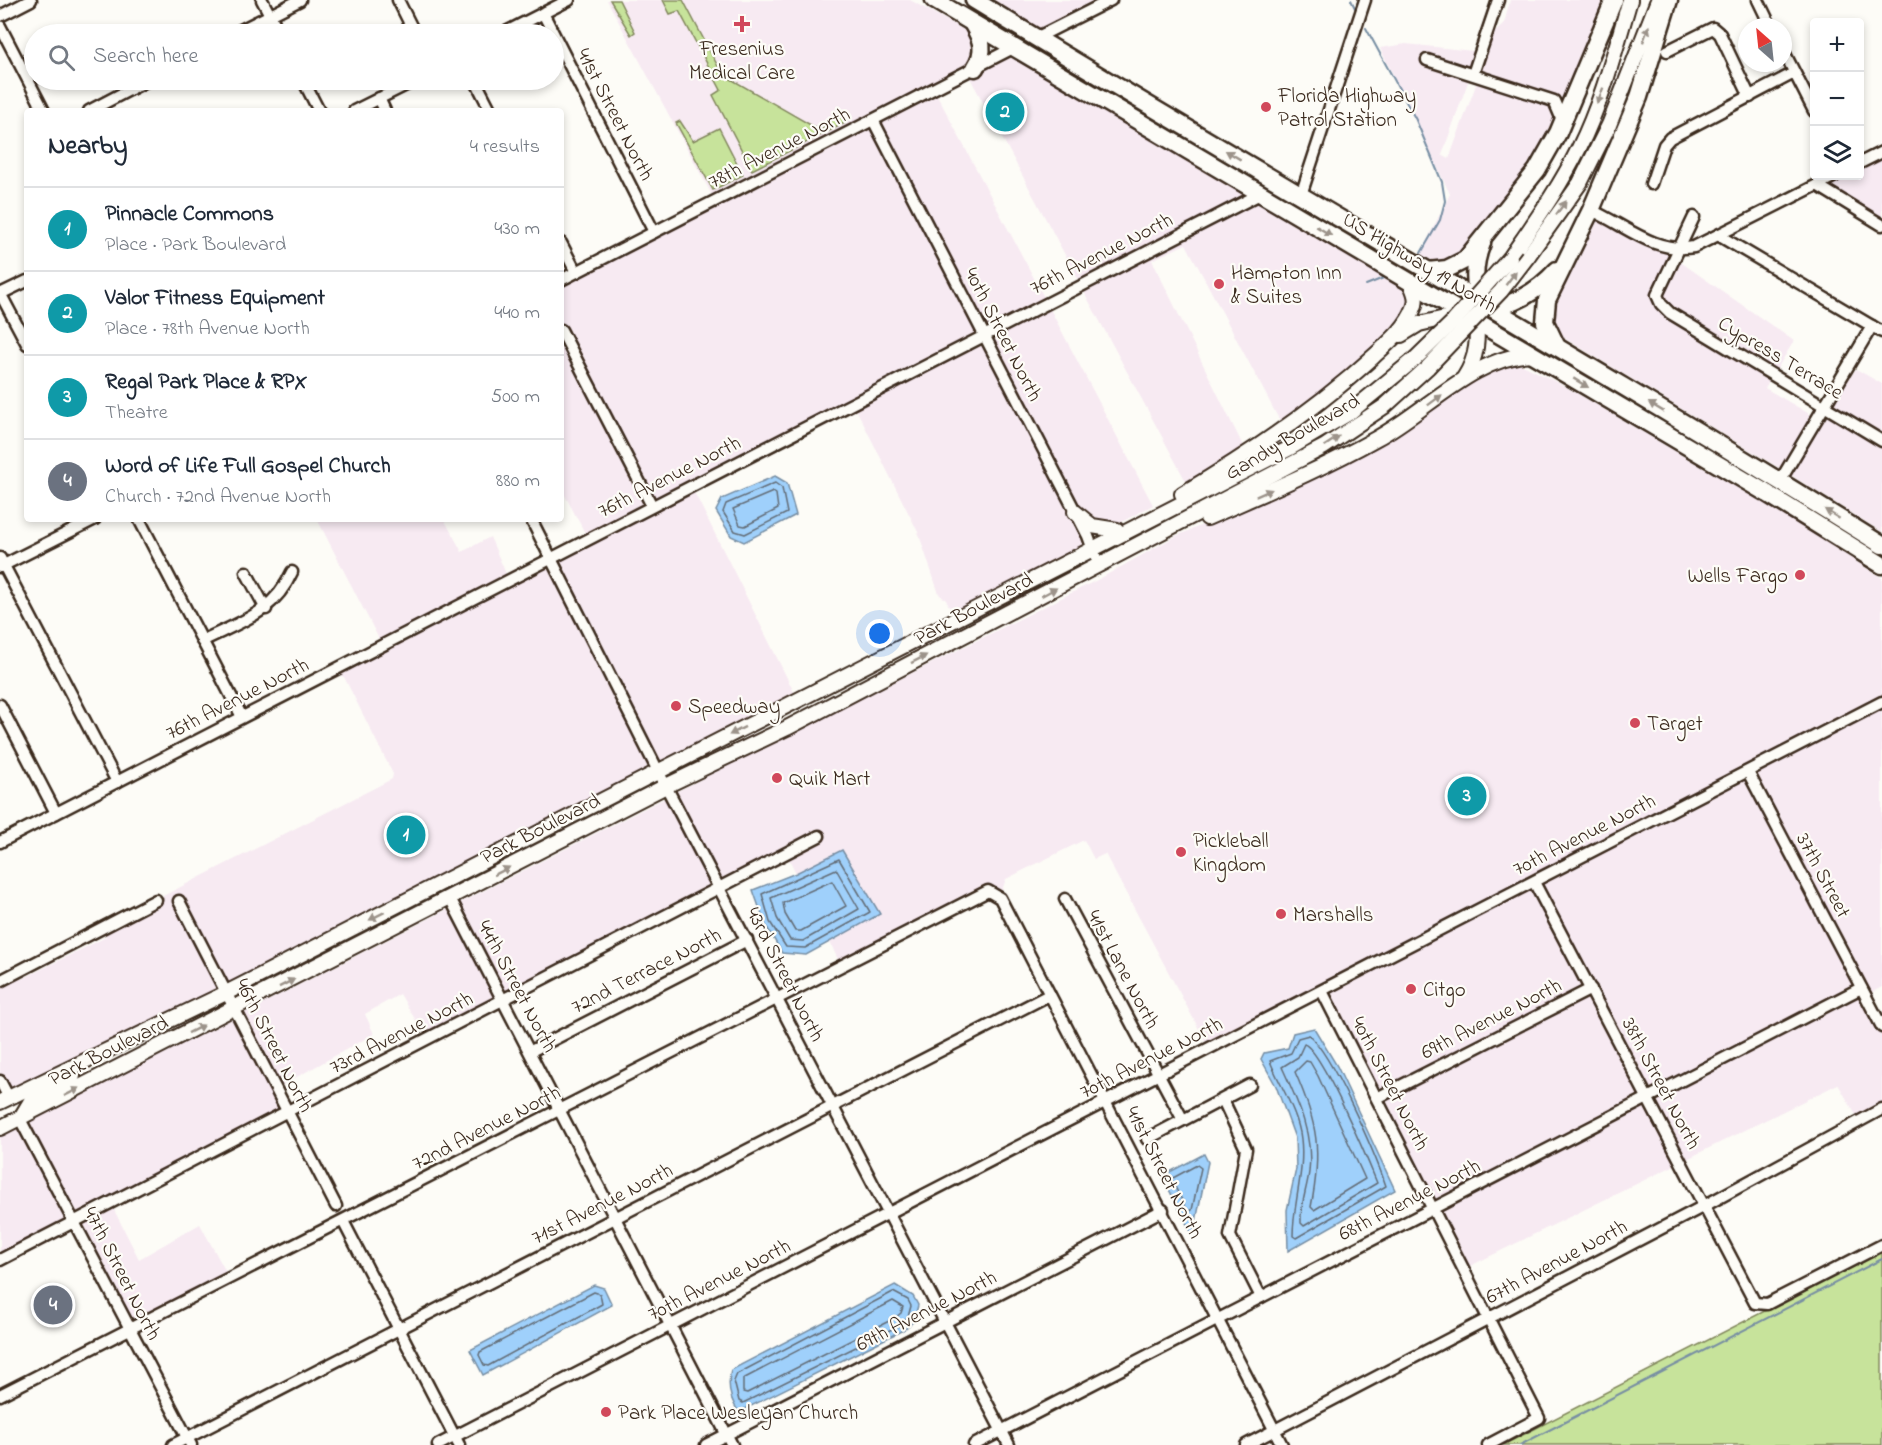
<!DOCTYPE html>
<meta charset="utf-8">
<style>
:root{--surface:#fff;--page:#f6f6f7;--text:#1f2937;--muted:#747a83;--line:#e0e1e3;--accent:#ea580c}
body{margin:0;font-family:"Indie Flower",sans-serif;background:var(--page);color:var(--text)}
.controls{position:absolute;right:18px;top:18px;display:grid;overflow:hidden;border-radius:6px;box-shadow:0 3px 9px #0003}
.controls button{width:54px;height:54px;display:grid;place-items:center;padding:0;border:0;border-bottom:2px solid var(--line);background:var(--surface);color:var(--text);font:30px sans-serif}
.compass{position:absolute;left:1738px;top:18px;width:54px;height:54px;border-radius:50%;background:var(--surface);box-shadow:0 3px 9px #0003;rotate:333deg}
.you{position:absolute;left:880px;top:634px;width:21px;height:21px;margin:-15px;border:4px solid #fff;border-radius:50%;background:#1a73e8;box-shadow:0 0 0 9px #1a73e833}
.badge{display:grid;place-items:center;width:39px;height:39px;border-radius:50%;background:var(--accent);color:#fff;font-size:20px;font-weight:700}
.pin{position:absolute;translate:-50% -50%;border:3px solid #fff;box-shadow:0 2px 6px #0006}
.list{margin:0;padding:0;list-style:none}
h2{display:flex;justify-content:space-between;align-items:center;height:78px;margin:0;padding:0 24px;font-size:26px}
h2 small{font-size:20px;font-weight:400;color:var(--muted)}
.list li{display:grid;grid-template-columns:39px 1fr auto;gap:18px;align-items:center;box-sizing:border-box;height:84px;padding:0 24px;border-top:2px solid var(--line)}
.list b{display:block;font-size:22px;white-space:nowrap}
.list p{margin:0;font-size:20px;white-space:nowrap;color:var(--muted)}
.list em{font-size:20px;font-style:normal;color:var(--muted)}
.icon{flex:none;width:33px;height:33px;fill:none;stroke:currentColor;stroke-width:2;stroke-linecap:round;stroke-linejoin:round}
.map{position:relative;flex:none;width:1882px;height:1445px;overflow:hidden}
.search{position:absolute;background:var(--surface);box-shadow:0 3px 9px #0003;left:24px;top:24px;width:540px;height:66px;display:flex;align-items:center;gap:15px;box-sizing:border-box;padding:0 21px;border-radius:33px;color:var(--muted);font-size:22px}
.panel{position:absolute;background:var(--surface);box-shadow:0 3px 9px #0003;left:24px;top:108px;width:540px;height:414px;border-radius:6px}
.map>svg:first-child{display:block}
.built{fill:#f7eaf2}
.green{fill:#c7e39b;stroke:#81865c;stroke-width:1.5}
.water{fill:#9fd0fb;stroke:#778ea3;stroke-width:1.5}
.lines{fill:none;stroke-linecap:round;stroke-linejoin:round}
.shore{stroke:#636c76;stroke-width:1.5}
.stream{stroke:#778ea3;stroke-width:2}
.minor-casing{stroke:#3b2a1e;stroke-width:15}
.major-casing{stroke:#3b2a1e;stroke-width:18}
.highway-casing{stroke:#3b2a1e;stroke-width:21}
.minor{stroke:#fdfcf7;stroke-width:10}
.major{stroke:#fdfcf7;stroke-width:14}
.highway{stroke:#fdfcf7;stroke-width:16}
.major-bridge-casing{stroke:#3b2a1e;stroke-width:18;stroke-linecap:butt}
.major-bridge{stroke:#fdfcf7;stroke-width:14}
.oneway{fill:#9c938a}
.poi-dot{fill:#d1495b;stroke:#fdfcf7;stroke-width:2}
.labels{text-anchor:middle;stroke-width:4.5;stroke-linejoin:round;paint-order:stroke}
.poi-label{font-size:21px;fill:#3b2a1e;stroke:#fdfcf7;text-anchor:start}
.street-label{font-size:21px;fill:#3b2a1e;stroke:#fdfcf7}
</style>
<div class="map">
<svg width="1882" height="1445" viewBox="0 0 1882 1445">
<rect width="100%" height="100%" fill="#fdfcf7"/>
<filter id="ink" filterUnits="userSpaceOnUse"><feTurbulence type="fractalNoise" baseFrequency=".0167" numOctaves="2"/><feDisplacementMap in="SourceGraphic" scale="12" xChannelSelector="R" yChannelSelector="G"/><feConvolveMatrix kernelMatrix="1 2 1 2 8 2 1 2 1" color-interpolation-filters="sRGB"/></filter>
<g filter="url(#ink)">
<!-- built -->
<g class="built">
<polygon points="607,0 910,0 975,36 978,41 972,65 713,197"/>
<polygon points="992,0 1101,0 1041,31"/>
<polygon points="1510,0 1609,0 1568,101 1480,73 1492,35 1504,24"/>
<polygon points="1406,44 1473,51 1479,47 1472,70 1424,55 1422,63 1469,79 1442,155 1449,159 1477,82 1565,109 1533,167 1462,256 1438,265 1420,254 1450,194 1380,48"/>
<polygon points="1010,55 1147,131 1249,194 1079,281 969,76"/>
<polygon points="936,93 1045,299 985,330 879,123"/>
<polygon points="871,126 977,334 586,535 561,488 561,286"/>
<polygon points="1882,158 1882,220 1826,186 1846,176 1860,176 1860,169"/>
<polygon points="1259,200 1407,292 1411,299 1408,309 1390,333 1309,405 1282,425 1186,244 1152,260 1245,450 1188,485 1083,290"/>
<polygon points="1596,217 1672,255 1653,293 1659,310 1770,379 1765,388 1813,416 1781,469 1554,332 1552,328 1555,296"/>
<polygon points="1679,261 1794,341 1775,372 1673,309 1664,301 1661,295"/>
<polygon points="1049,307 1153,505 1116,525 1101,524 1079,509 989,338"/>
<polygon points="982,342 1084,537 1086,546 953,614 946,600 939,594 918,532 855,407"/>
<polygon points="1513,360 1568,388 1790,519 1882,578 1882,697 1207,1044 1105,854 1094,859 1084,840 1006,879 1002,890 998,892 986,885 839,962 829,940 880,914 842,850 796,873 788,857 825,838 821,830 722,882 674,793 1101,578 1176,536 1205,524"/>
<polygon points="1856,369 1882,384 1882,436 1830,405"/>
<polygon points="1825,412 1882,446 1882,532 1789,474"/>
<polygon points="693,490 795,694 659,764 557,561"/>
<polygon points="317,519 444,519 462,552 490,537 507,576 331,666 380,641"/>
<polygon points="550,564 652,768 228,987 180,896 173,900 220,991 10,1092 0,1072 0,986 20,976 22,979 106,937 104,933 161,903 159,898 392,779 393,774 344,677 339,675 129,781"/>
<polygon points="1882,707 1882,987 1872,992 1882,1018 1754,774"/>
<polygon points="1747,778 1856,986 1649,1092 1540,884"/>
<polygon points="667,797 715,886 506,994 458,904"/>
<polygon points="1533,888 1585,987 1378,1092 1328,993"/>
<polygon points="450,908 498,998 425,1036 400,994 365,1014 374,1034 279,1087 242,1014"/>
<polygon points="1860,994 1882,1036 1882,1103 1857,1117 1838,1084 1685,1160 1654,1100"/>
<polygon points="1589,995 1642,1096 1435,1202 1383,1100"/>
<polygon points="234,1018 282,1110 77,1216 27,1123"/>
<polygon points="1646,1104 1677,1164 1468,1267 1439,1211"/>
<polygon points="20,1127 69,1220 0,1255 0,1137"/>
<polygon points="113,1208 139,1259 200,1224 227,1274 131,1321 81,1225"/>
</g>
<!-- green -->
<g class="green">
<polygon points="610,0 619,0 635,32 631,35"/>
<polygon points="663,0 683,0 722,74 821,131 836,114 846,118 845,123 752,170 713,95 721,90 679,11 670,14"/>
<polygon points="680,121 693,141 719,128 743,175 713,190 676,123"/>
<polygon points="1882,1251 1882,1445 1503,1445"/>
</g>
<!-- water -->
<g class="water">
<polygon points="775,476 787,483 796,515 744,542 731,536 716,511 722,499"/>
<polygon points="842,850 880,914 806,955 782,953 765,924 753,890 796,873"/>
<polygon points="1314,1028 1337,1066 1395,1190 1288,1251 1287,1210 1296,1169 1295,1138 1276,1086 1261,1059 1264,1053 1288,1048 1293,1033"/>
<polygon points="1204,1154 1208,1162 1193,1236 1162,1176"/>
<polygon points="594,1285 604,1288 612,1305 483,1375 470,1350"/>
<path d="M895 1285 913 1296 918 1305 914 1321 903 1330 739 1412C729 1399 727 1386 731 1370Z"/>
</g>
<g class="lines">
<!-- shore -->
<g class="shore">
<polygon points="775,483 782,488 787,513 745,534 735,531 723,512 726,504"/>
<polygon points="773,492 776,494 778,509 745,526 740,525 733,509"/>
<polygon points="839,859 870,912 805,948 786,947 770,922 762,894"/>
<polygon points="836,869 859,909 803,941 790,940 777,918 771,898"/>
<polygon points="832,881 846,906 801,931 795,931 785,914 783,903"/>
<path d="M1309 1035C1333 1056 1375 1154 1386 1186L1296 1238 1293 1236C1293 1203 1305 1172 1301 1139 1298 1112 1280 1086 1270 1061L1291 1053 1298 1038Z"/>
<path d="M1304 1044C1321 1049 1368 1161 1377 1183L1304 1226 1301 1223C1300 1205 1307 1189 1309 1172 1314 1135 1297 1100 1282 1067L1298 1057Z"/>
<path d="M1306 1061 1310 1062 1318 1076 1365 1179 1314 1210 1311 1207C1322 1151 1318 1124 1295 1072Z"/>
<polygon points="1197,1165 1201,1168 1192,1210 1188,1212 1171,1179"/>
<polygon points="594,1292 600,1294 602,1304 488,1366 484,1365 479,1355 480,1352"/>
<polygon points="893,1292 908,1300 911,1306 908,1317 900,1325 743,1403 739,1401 734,1381 737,1374"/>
<polygon points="893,1301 903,1307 901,1313 895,1318 747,1393 743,1392 743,1379"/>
</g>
<!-- stream -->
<g class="stream">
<polyline points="1351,0 1355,8"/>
<polyline points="1366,28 1416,120 1442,182 1445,201 1440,220 1421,253"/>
<polyline points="1366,285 1386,277"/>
<polyline points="1520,1445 1882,1259"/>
</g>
<!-- minor casing -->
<g class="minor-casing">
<g id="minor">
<polyline points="262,0 280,34"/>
<polyline points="398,0 415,34"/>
<polyline points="1758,0 1771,27"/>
<polyline points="543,13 654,232"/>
<polyline points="0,16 31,0"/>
<polyline points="0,26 44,111"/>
<polyline points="233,34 300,0"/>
<polyline points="502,34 569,0"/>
<polyline points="1036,38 1111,0"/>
<polyline points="1783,50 1814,111"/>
<polyline points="1667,51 1713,28 1720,34 1750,97"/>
<polyline points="1427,60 1554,101 1563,122"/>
<polyline points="1473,74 1498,0"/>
<polyline points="303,80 319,111"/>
<polyline points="475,80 491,111"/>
<polyline points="379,98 385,111"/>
<polyline points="89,111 148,80"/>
<polyline points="354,111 416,80"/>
<polyline points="873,120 1088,536 1099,566"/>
<polyline points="1860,163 1882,152"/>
<polyline points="1651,184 1664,145 1670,138 1794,73"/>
<polyline points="1817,185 1882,225"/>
<polyline points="1301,195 1365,0"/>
<path d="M1591 210C1625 225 1655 254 1694 247L1835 176"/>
<polyline points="1694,217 1657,295 1661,304 1670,313 1882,441"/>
<polyline points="1718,235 1882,332"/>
<polyline points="561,243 576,272"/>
<polyline points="561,280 1015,47"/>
<polyline points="0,293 27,344"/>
<polyline points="0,294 27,281"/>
<polyline points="561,330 652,506"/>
<polyline points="1780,481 1872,326"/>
<polyline points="139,519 242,717"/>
<polyline points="531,519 658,771 1009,1445"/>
<polyline points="0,558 117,782"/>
<polyline points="0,567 95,519"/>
<polyline points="246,572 266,609"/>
<path d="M202 641C240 622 274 613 292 572"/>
<polyline points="0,705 56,813"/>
<polyline points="1748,772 1882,1027"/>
<polyline points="0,842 1260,194"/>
<polyline points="1534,882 1755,1303 1767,1304 1882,1245"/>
<polyline points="450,898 732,1445"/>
<polyline points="1065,899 1183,1120"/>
<polyline points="179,901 336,1206"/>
<polyline points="0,981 156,900"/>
<polyline points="1322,991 1539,1418 1488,1445"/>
<polyline points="531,1051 747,940"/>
<polyline points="0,1081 9,1098"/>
<polyline points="1377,1098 1591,989"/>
<polyline points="1223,1100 1246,1149 1230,1236 1261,1297"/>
<polyline points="20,1119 191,1445"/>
<polyline points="1147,1139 1250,1085"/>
<polyline points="343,1221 459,1445"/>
<polyline points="0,1260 819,836"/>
<path d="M0 1395 988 891 1000 898C1094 1080 1189 1262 1282 1445"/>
<polyline points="173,1445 1049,995"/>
<polyline points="438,1445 1882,702"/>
<polyline points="706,1445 1163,1210"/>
<polyline points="974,1445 1861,988"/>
<polyline points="1246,1445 1704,1206 1882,1109"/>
</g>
</g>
<!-- major casing -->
<g class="major-casing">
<g id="major">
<polyline points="1528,256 1580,183 1609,125 1658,0"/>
<path d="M1510 258C1534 223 1560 187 1579 148 1602 102 1615 50 1630 0"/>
<polyline points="1401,335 1419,324 1467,313"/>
<path d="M1464 378C1478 357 1478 338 1476 314"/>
<path d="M1182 494C1250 454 1314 411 1373 357 1388 343 1406 329 1414 308 1418 299 1414 291 1410 282"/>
<polyline points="1075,512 1092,526 1117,530"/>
<path d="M1207 518C1264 493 1322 469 1377 438 1427 411 1472 358 1531 354"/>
<polyline points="0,1102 226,993 1290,448 1349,413 1415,359"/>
<polyline points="20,1119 32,1099 73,1076"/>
<polyline points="0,1128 666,786 787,728 1324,447 1385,406 1428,367"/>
</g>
</g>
<!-- highway casing -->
<g class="highway-casing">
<g id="highway">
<polyline points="934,0 1768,494 1882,565"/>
<path d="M974 0C1275 184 1583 357 1882 545"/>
<path d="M972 23C982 40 986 51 975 68"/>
<polyline points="1428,271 1447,269 1465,260 1537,170 1558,133 1614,0"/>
<path d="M1481 305C1473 285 1474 263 1482 243"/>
<path d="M1483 307C1510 310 1540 289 1557 270"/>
<polyline points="1557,347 1545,322 1547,300 1591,210 1639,97 1669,0"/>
</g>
</g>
<!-- minor -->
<use href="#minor" class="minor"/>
<!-- major -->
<use href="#major" class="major"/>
<!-- highway -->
<use href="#highway" class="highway"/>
<!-- major-bridge casing -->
<g class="major-bridge-casing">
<g id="major-bridge">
<polyline points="1415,359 1454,321 1510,258"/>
<polyline points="1428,367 1501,291 1528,256"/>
</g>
</g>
<!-- major-bridge -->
<use href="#major-bridge" class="major-bridge"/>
</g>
<!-- one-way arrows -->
<defs><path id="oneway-solid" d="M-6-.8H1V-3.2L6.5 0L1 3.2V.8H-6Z" transform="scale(1.5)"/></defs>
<g class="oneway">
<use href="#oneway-solid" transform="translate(1646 34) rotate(-70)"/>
<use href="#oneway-solid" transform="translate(1600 96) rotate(111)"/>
<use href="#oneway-solid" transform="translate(1233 155) rotate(-149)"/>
<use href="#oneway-solid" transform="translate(1561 208) rotate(-54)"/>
<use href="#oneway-solid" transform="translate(1324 231) rotate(31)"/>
<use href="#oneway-solid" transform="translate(1511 278) rotate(-53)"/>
<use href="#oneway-solid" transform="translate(1581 383) rotate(31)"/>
<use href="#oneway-solid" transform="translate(1435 400) rotate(-37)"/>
<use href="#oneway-solid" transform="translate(1656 407) rotate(-149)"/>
<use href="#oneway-solid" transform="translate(1332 441) rotate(-34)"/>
<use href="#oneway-solid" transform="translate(1264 493) rotate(-24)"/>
<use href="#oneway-solid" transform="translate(1832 514) rotate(-148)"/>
<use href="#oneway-solid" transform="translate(1049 592) rotate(-28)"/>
<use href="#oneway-solid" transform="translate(919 659) rotate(-27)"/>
<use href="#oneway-solid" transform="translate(737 731) rotate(153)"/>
<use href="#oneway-solid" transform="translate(502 871) rotate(-27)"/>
<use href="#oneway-solid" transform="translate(377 916) rotate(153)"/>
<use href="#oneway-solid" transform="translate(287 983) rotate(-27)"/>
<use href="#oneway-solid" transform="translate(196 1029) rotate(-27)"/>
<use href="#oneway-solid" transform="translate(72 1092) rotate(-27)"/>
</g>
</g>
<!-- markers -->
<g class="poi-dot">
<path d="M739 15h6v6h6v6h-6v6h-6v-6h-6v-6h6z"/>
<circle cx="1266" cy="107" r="6"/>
<circle cx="1219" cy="284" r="6"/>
<circle cx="1800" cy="575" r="6"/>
<circle cx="676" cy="706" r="6"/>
<circle cx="1635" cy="723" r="6"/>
<circle cx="777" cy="778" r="6"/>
<circle cx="1181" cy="852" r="6"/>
<circle cx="1281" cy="914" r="6"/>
<circle cx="1411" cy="989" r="6"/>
<circle cx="606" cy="1412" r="6"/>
</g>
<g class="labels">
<!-- poi labels -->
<g class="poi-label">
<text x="742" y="55" text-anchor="middle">Fresenius<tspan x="742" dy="24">Medical Care</tspan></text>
<text x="1278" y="102">Florida Highway<tspan x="1278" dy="24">Patrol Station</tspan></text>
<text x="1231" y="279">Hampton Inn<tspan x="1231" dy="24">&amp; Suites</tspan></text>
<text x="1788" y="582" text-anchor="end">Wells Fargo</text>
<text x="688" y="713">Speedway</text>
<text x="1647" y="730">Target</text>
<text x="789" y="785">Quik Mart</text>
<text x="1193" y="847">Pickleball<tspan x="1193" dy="24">Kingdom</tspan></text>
<text x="1293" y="921">Marshalls</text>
<text x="1423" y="996">Citgo</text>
<text x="618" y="1419">Park Place Wesleyan Church</text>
</g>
<!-- street labels -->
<g class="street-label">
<text transform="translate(616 114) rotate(63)" y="7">41st Street North</text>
<text transform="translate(779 147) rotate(-27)" y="7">78th Avenue North</text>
<text transform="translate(1101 253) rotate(-27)" y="7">76th Avenue North</text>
<text transform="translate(1420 262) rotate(31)" y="7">US Highway 19 North</text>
<text transform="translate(1004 334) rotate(63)" y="7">40th Street North</text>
<text transform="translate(1781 357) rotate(31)" y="7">Cypress Terrace</text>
<text transform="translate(1292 436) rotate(-30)" y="7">Gandy Boulevard</text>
<text transform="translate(669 476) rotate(-27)" y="7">76th Avenue North</text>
<text transform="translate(973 608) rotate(-28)" y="7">Park Boulevard</text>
<text transform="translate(237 698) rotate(-27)" y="7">76th Avenue North</text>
<text transform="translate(540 828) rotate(-27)" y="7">Park Boulevard</text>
<text transform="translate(1584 834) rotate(-27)" y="7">70th Avenue North</text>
<text transform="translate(1824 875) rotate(62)" y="7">37th Street</text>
<text transform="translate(1124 969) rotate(62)" y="7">41st Lane North</text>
<text transform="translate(646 970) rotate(-27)" y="7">72nd Terrace North</text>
<text transform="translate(786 974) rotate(63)" y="7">43rd Street North</text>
<text transform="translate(518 986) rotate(62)" y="7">44th Street North</text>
<text transform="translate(1491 1018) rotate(-27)" y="7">69th Avenue North</text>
<text transform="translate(401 1032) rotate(-27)" y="7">73rd Avenue North</text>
<text transform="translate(275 1045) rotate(63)" y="7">46th Street North</text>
<text transform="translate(108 1050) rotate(-27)" y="7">Park Boulevard</text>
<text transform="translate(1151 1057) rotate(-27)" y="7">70th Avenue North</text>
<text transform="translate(1391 1083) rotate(63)" y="7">40th Street North</text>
<text transform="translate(1662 1083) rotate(62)" y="7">38th Street North</text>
<text transform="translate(486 1127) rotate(-27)" y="7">72nd Avenue North</text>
<text transform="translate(1165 1172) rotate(63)" y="7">41st Street North</text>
<text transform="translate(1409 1199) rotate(-27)" y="7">68th Avenue North</text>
<text transform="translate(602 1203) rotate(-27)" y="7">71st Avenue North</text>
<text transform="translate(1556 1261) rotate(-28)" y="7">67th Avenue North</text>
<text transform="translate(123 1273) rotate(63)" y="7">47th Street North</text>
<text transform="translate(719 1279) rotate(-27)" y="7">70th Avenue North</text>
<text transform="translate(926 1310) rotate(-27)" y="7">69th Avenue North</text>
</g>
</g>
</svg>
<div class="controls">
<button>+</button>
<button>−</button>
<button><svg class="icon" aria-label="layers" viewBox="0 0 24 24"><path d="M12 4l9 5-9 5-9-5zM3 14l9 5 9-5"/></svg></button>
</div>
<svg class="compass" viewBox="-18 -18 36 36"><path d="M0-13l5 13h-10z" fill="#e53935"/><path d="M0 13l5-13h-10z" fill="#747a83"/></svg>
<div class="you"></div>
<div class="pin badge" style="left:406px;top:835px;background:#0f9aa8">1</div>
<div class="pin badge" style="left:1005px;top:112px;background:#0f9aa8">2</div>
<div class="pin badge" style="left:1467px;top:796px;background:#0f9aa8">3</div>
<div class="pin badge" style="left:53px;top:1305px;background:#6b7280">4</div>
<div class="search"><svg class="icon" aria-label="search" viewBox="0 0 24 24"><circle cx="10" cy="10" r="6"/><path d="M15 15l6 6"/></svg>Search here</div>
<section class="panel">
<h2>Nearby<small>4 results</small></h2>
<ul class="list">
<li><span class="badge" style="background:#0f9aa8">1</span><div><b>Pinnacle Commons</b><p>Place · Park Boulevard</p></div><em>430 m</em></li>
<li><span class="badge" style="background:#0f9aa8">2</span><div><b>Valor Fitness Equipment</b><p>Place · 78th Avenue North</p></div><em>440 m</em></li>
<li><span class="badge" style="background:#0f9aa8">3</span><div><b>Regal Park Place &amp; RPX</b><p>Theatre</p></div><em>500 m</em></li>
<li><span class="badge" style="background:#6b7280">4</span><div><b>Word of Life Full Gospel Church</b><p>Church · 72nd Avenue North</p></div><em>880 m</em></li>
</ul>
</section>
</div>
